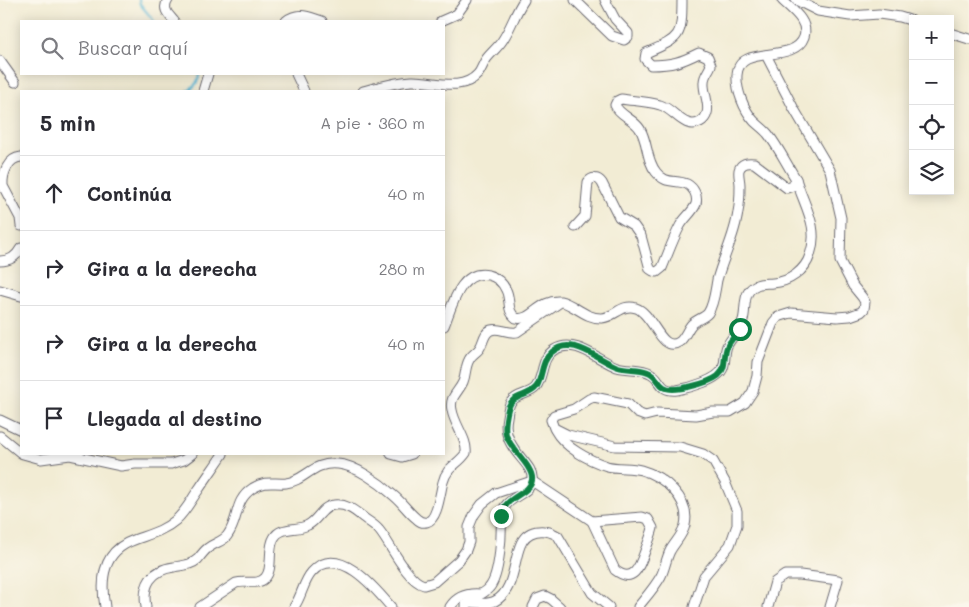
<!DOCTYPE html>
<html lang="es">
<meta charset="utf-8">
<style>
:root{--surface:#fff;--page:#f7f7f7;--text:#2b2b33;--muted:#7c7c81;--line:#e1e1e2}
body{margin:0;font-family:Mali,sans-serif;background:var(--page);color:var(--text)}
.controls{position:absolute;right:15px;top:15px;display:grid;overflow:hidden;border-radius:0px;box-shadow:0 2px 12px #0003}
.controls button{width:45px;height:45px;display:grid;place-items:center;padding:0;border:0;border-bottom:1px solid var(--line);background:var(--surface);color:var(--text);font:25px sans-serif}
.stop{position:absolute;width:15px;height:15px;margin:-11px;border:4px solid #0b8043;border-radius:50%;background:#fff}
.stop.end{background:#0b8043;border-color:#fff;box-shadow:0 1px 5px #0008}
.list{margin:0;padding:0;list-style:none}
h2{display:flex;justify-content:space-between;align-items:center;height:65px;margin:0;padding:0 20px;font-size:21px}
h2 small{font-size:16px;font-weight:400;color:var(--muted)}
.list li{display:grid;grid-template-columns:32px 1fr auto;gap:15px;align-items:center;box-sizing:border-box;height:75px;padding:0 20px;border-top:1px solid var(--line)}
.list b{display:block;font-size:19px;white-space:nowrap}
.list em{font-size:16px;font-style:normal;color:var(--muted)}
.icon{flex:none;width:28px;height:28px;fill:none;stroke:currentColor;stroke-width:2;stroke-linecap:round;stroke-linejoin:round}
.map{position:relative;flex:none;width:969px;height:607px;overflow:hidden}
.search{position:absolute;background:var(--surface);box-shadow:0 2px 12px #0003;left:20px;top:20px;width:425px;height:55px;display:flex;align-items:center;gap:12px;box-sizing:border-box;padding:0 18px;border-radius:0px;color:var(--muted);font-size:19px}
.panel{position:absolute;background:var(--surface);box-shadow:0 2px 12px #0003;left:20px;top:90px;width:425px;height:365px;border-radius:0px}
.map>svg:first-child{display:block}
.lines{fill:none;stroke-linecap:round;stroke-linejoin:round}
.stream{stroke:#59b8d8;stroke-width:2.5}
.minor-casing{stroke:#6b6971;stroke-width:11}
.minor{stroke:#fff;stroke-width:9}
.route{stroke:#0b8043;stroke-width:6}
</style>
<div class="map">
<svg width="969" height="607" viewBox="0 0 969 607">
<rect width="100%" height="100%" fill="#fbf7ec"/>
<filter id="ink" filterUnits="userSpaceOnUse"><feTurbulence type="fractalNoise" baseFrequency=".02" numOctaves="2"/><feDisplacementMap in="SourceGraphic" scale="10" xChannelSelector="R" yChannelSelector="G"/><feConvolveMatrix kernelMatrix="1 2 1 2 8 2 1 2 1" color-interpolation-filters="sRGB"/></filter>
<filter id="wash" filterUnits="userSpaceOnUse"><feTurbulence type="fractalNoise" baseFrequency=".0096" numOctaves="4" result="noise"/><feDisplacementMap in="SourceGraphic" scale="20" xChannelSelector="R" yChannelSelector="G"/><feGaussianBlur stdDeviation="1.12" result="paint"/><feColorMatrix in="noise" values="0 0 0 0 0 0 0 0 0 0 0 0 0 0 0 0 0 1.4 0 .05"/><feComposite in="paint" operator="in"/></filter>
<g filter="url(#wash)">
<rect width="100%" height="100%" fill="#f2ecd4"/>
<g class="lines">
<!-- stream -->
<g class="stream">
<polyline points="139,0 140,4 154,21"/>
<path d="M188 91C194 86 199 83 199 74"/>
</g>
</g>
</g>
<g filter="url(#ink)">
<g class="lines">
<!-- minor casing -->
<g class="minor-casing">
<g id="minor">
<path d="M168 0C162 9 168 14 174 21"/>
<polyline points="575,0 612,36 624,40 628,37 628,33 615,19 605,0"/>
<polyline points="796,0 818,11 850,16 879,14 900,17 913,21"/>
<path d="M286 21C298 11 309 17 322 21"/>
<polyline points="441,21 457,14 467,0"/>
<polyline points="950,33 969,39"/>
<polyline points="0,61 15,82"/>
<polyline points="296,74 304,91"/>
<polyline points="203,91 208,74"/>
<path d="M363 91C379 87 395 82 412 81 432 80 461 93 478 74 482 69 483 63 487 58 492 52 498 47 502 41 511 28 515 13 524 0"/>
<path d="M21 157C8 158 2 174 3 186L20 218 21 226"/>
<path d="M575 227 585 216 588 182C592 177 598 177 602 183L619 217 634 226 641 236 650 269 653 271 657 272 662 268C668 254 673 239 680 226 684 218 693 212 696 204 698 196 694 188 687 184 675 179 666 185 656 172 646 160 648 142 640 129 634 119 619 115 615 105L617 101 621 99C633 101 647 101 660 105 673 108 685 131 700 122 704 120 706 117 707 113 710 104 703 92 704 82 704 75 709 71 711 65L708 57 699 53C681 62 672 65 651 65L645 59 646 53C680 38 682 38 682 0"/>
<path d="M0 261C10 261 16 257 21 248"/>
<polyline points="0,290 21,296"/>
<path d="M444 326C452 307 460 269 488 275 496 277 503 283 506 290 511 299 506 311 516 318 531 322 540 299 560 301 574 304 586 319 602 318 615 317 622 303 636 308 653 313 661 354 679 342 685 338 687 329 692 324 697 319 704 318 708 313 714 304 715 291 717 280 723 257 735 236 738 212 740 203 740 194 740 185 740 180 738 175 739 170 741 163 748 162 754 163L787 188 793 186 796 179C787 165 779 148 768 134 764 129 758 125 754 121 744 110 736 90 737 75 738 43 794 65 804 37 809 21 792 10 782 0"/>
<polyline points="0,420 21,430"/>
<path d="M555 430C564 447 588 460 607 466 618 469 630 467 641 470 663 476 691 499 685 525 683 535 675 542 670 551 666 559 665 568 661 576 655 587 646 597 638 607"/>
<polyline points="0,436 21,453"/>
<polyline points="23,454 41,459 70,455 121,466 135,464 171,464 184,460 192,454"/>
<polyline points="391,454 402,457 412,454"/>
<path d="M642 517 648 519 653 528C651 536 648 543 645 551 640 565 634 585 615 570L592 521Z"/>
<path d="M466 604 469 602C477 603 487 605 495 601 514 591 513 564 520 546 526 529 544 527 558 536L592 593 609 607"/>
<path d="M105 607C100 579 103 551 134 540 150 534 163 531 176 520 186 511 191 500 199 489 207 477 215 466 223 454"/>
<path d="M146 607C142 585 151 570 174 567 183 565 190 566 198 559 201 555 204 551 208 548 214 543 222 542 227 536 240 519 233 501 253 488 266 480 273 484 286 483 305 481 313 461 338 464 355 465 380 483 393 495 402 502 408 512 417 519 420 522 423 523 427 522 438 519 440 492 443 482 447 466 458 465 466 453 468 440 454 424 452 410 449 397 458 393 463 382 466 375 465 367 469 360 471 355 476 353 479 349 484 343 483 333 491 330 499 327 508 334 517 332L559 303"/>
<path d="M200 607 236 583C246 580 257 586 265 578 274 569 267 549 274 538 280 526 297 531 308 525 318 520 322 506 334 505 346 503 355 511 364 518 369 522 375 525 379 530 390 543 407 581 424 585L434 582 459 560 466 550 469 542V527L474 515 482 504 496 493 532 481 592 521"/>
<path d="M294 607C302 596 303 582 312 572 338 543 375 588 391 607"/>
<path d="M450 607C457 596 467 593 480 594"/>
<path d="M466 607C471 597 482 596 489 588 500 576 502 533 501 516 505 495 530 496 532 480 535 462 500 450 507 417 508 412 508 406 511 402 517 393 530 395 536 387 544 375 541 358 554 350 575 337 598 360 617 367 627 370 642 368 650 373 662 378 658 392 677 390 689 388 719 380 723 368 726 360 724 353 727 346 732 336 740 331 743 320 746 311 743 299 749 291 756 282 763 284 773 283 789 282 805 271 810 255 820 227 804 206 796 179"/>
<polyline points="533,607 537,599 545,596 551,599 560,607"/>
<polyline points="694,607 704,576 730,545 737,525 737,511 725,482 713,461 703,454 680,447 615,446 568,435 554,428 551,420 554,415 574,409 589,399 594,397 628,404 637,413 645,416 657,413 696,415 713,412 730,412 745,403 753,391 757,376 758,362 773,323 778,317 791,313 837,317 850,316 861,312 864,309 865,302 862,297 853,286 840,261 841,218 830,170 794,109 766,55"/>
<polyline points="768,607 775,582 785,575 800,575 838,580 830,607"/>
</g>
</g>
<!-- minor -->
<use href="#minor" class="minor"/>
</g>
</g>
<g class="lines" filter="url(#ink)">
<!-- route -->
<path class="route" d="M501 516C505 495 530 495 532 480 534 467 510 449 506 435 504 426 506 417 508 409 512 393 529 398 537 386 543 375 541 361 552 352 572 334 599 361 618 367 628 370 639 368 648 372 657 375 657 383 664 387 673 393 709 383 718 376 727 368 723 357 727 347 730 340 736 336 740 329"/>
</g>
</svg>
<div class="controls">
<button>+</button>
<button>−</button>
<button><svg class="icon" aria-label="locate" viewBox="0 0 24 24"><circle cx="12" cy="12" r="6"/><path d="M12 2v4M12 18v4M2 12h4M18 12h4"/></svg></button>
<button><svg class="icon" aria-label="layers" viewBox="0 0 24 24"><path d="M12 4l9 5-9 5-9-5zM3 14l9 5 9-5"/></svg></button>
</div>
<div class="stop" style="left:740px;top:329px"></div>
<div class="stop end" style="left:501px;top:516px"></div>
<div class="search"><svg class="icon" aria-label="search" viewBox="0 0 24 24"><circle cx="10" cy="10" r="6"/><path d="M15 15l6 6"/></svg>Buscar aquí</div>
<section class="panel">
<h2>5 min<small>A pie · 360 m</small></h2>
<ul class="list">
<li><svg class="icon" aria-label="ahead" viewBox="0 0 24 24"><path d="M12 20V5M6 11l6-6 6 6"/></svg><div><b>Continúa</b></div><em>40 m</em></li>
<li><svg class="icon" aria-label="right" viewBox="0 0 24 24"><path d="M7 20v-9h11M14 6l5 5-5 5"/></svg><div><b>Gira a la derecha</b></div><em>280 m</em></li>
<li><svg class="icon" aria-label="right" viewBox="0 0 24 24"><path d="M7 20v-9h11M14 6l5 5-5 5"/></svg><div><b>Gira a la derecha</b></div><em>40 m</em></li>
<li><svg class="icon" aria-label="arrive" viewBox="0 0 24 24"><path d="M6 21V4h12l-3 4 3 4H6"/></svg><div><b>Llegada al destino</b></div></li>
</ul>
</section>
</div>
